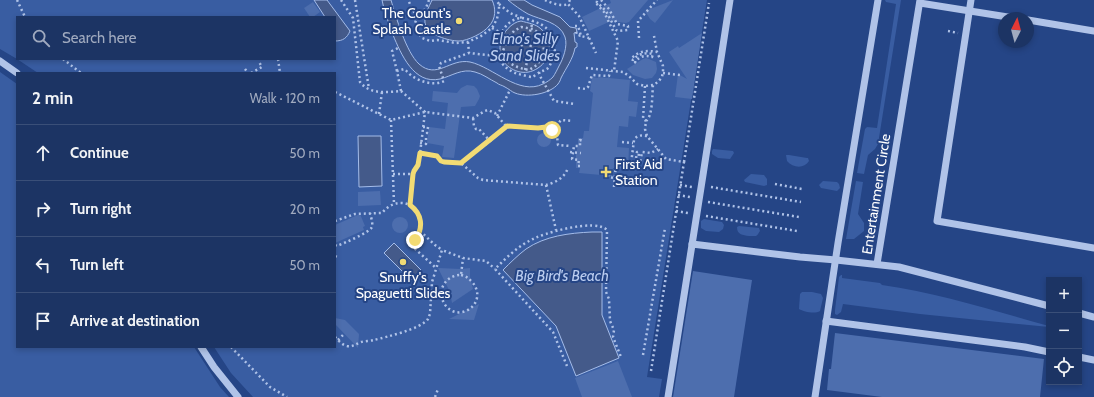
<!DOCTYPE html>
<meta charset="utf-8">
<style>
:root{--surface:#1c3464;--page:#253c6a;--text:#f1f3f6;--muted:#a0aabf;--line:#3a4f78}
body{margin:0;font-family:Cabin,sans-serif;background:var(--page);color:var(--text)}
.controls{position:absolute;right:12px;bottom:12px;display:grid;overflow:hidden;border-radius:0px;box-shadow:0 2px 6px #0003}
.controls button{width:36px;height:36px;display:grid;place-items:center;padding:0;border:0;border-bottom:1px solid var(--line);background:var(--surface);color:var(--text);font:20px sans-serif}
.compass{position:absolute;left:998px;top:12px;width:36px;height:36px;border-radius:50%;background:var(--surface);box-shadow:0 2px 6px #0003;rotate:6deg}
.stop{position:absolute;width:12px;height:12px;margin:-9px;border:3px solid #f2db74;border-radius:50%;background:#fff}
.stop.end{background:#f2db74;border-color:#fff;box-shadow:0 1px 4px #0008}
.list{margin:0;padding:0;list-style:none}
h2{display:flex;justify-content:space-between;align-items:center;height:52px;margin:0;padding:0 16px;font-size:17px}
h2 small{font-size:13px;font-weight:400;color:var(--muted)}
.list li{display:grid;grid-template-columns:26px 1fr auto;gap:12px;align-items:center;box-sizing:border-box;height:56px;padding:0 16px;border-top:1px solid var(--line)}
.list b{display:block;font-size:15px;white-space:nowrap}
.list em{font-size:13px;font-style:normal;color:var(--muted)}
.icon{flex:none;width:22px;height:22px;fill:none;stroke:currentColor;stroke-width:2;stroke-linecap:round;stroke-linejoin:round}
.map{position:relative;flex:none;width:1094px;height:397px;overflow:hidden}
.search{position:absolute;background:var(--surface);box-shadow:0 2px 6px #0003;left:16px;top:16px;width:320px;height:44px;display:flex;align-items:center;gap:10px;box-sizing:border-box;padding:0 14px;border-radius:0px;color:var(--muted);font-size:15px}
.panel{position:absolute;background:var(--surface);box-shadow:0 2px 6px #0003;left:16px;top:72px;width:320px;height:276px;border-radius:0px}
.map>svg:first-child{display:block}
.green{fill:#395da2}
.water{fill:#445a8a;stroke:#a4bce9}
.building{fill:#4d6eae}
.lines{fill:none;stroke-linecap:round;stroke-linejoin:round}
.path{stroke:#b0c3e8;stroke-width:2.5;stroke-dasharray:2 3;stroke-linecap:butt}
.minor{stroke:#b0c3e8;stroke-width:7}
.route{stroke:#f2db74;stroke-width:5}
.poi-dot{fill:#f2db74;stroke:#254586;stroke-width:1.5}
.labels{text-anchor:middle;stroke-width:4;stroke-linejoin:round;paint-order:stroke}
.poi-label{font-size:14px;fill:#fff;stroke:#254586;text-anchor:end}
.street-label{font-size:14px;fill:#fff;stroke:#254586}
.water-label{font-size:15px;font-style:italic;fill:#bbcdf0;stroke:#254586}
</style>
<div class="map">
<svg width="1094" height="397" viewBox="0 0 1094 397">
<rect width="100%" height="100%" fill="#254586"/>
<!-- green -->
<g class="green">
<polygon points="0,0 707,0 647,377 662,379 659,397 253,397 231,373 214,347 335,347 335,73 38,73 17,59 335,59 335,17 17,17 17,59 0,49"/>
<polygon points="885,0 901,0 878,144 875,149 868,155 864,174 857,173 865,129 867,127 877,128 896,4 886,2"/>
<polygon points="0,72 17,84 17,347 194,347 220,387 229,397 0,397"/>
<polygon points="713,149 733,151 734,153 730,159 718,158 712,154 712,151"/>
<path d="M786 155H789L807 158H808L809 161C804 169 793 168 787 161Z"/>
<polygon points="751,174 764,175 767,179 767,185 764,186 745,182 744,180"/>
<polygon points="823,181 837,182 839,184 840,188 837,191 821,188 819,185"/>
<polygon points="856,181 863,182 858,214 864,223 864,231 854,239 846,239"/>
<polygon points="704,219 722,222 724,225 723,229 719,232 706,231 701,228 701,221"/>
<path d="M739 226 759 228 760 231C759 232 758 235 756 236 754 236 751 236 749 236 743 235 737 235 737 227Z"/>
<path d="M841 275H842V278L880 283 882 285C939 293 994 311 1049 326V327L920 314 843 304 841 312 837 315 835 314V310L839 277Z"/>
<path d="M802 292H812L821 294 823 298 820 311C815 314 804 312 799 309L800 294Z"/>
</g>
<!-- water -->
<g class="water">
<path d="M314 0H327L350 31C347 38 343 41 335 41V17H325Z"/>
<path d="M382 0H391C396 17 406 52 419 64 437 80 450 58 470 62 493 67 519 96 543 84 547 82 550 80 553 77 555 74 557 70 559 66 563 59 568 46 565 37 560 22 541 20 528 14 521 10 514 5 508 0H524L532 5 560 17 570 27 576 28 577 32 574 33 575 42 577 43V47L575 48C573 59 566 68 561 78 560 81 560 81 558 84 550 94 527 98 515 93 512 92 509 89 505 87 502 85 499 85 497 83 489 79 483 74 475 72 462 68 452 76 440 79 414 85 401 54 393 35 389 23 384 12 382 0Z"/>
<path d="M432 0H492C496 8 496 19 489 26 484 33 467 41 459 41 449 41 427 35 425 23 424 15 429 7 432 0Z"/>
<path d="M521 21C528 23 536 24 541 29 554 39 551 60 538 68 525 77 510 71 502 60 501 59 500 56 499 55 499 54 500 50 500 49 500 47 500 45 501 42 502 33 512 22 521 21Z"/>
<polygon points="358,136 381,136 382,186 359,187"/>
<path d="M592 232H602V315L619 358 576 376 556 326 503 270C510 263 518 255 526 249 545 236 569 233 592 232Z"/>
<polygon points="394,243 421,270 411,280 384,253"/>
</g>
<!-- building -->
<g class="building">
<polygon points="610,0 648,0 629,22 626,23 611,21 589,31 582,17 611,3"/>
<polygon points="673,0 655,23 650,19 645,11"/>
<polygon points="313,2 320,12 313,17 310,17 304,8"/>
<polygon points="702,33 692,99 675,97 678,74 687,79 669,52 678,46 679,48"/>
<polygon points="646,58 649,59 656,62 657,69 656,73 652,78 645,79 633,75 627,69 643,59"/>
<polygon points="592,77 598,78 598,77 630,80 628,101 638,102 636,117 629,116 628,127 619,126 617,147 629,148 628,169 613,168 612,176 579,173 580,168 576,168 576,153 578,146 578,138 583,138 584,131 589,131 593,93 590,91"/>
<polygon points="467,85 474,86 477,89 480,96 479,99 475,106 461,107 454,158 442,157 444,146 427,143 429,127 445,129 448,103 432,101 433,91 457,93 461,88"/>
<circle cx="544" cy="140" r="7"/>
<polygon points="380,191 381,205 358,206 358,192"/>
<polygon points="360,214 365,226 363,227 364,230 335,243 335,225"/>
<circle cx="400" cy="225" r="8"/>
<polygon points="438,268 461,269 470,268 470,277 473,289 452,303 450,292"/>
<polygon points="693,271 752,280 734,397 673,397"/>
<polygon points="479,304 474,320 449,319"/>
<polygon points="335,318 345,320 359,334 358,348 335,324"/>
<polygon points="835,333 1044,359 1040,397 882,397 827,390 829,369 831,369"/>
<polygon points="618,361 632,397 582,397 575,378"/>
</g>
<g class="lines">
<!-- path -->
<g class="path">
<polyline points="17,0 25,17"/>
<path d="M341 0 353 18 360 82C370 95 387 92 401 91L425 112 419 162 413 174 410 205"/>
<polyline points="355,0 369,89"/>
<polyline points="429,0 426,8 417,18 415,23 416,30 422,38 430,41 437,40 456,43 468,42 481,36 492,28 497,19 499,9 499,4 496,0"/>
<path d="M545 0C552 3 561 7 568 4"/>
<polyline points="570,0 568,4 579,16 596,53"/>
<polyline points="601,0 609,9 617,24 628,26 628,30 618,31 616,30 606,11 597,2 595,2 604,12 618,41 614,71"/>
<polyline points="409,2 417,18"/>
<polyline points="499,4 510,13 522,18"/>
<polyline points="575,26 578,26 581,36 589,38"/>
<path d="M492 28 509 37 514 31 521 27 533 29 540 34 543 41 544 47 542 57 537 65 529 70C517 68 507 64 502 53L509 37"/>
<polyline points="948,31 958,33"/>
<polyline points="576,32 578,36 581,35"/>
<polyline points="639,38 638,21 657,0"/>
<polyline points="468,42 469,53"/>
<polyline points="527,42 531,45 528,53 520,48 524,41 527,42 533,21"/>
<polyline points="542,55 554,58"/>
<polyline points="63,59 81,73"/>
<polyline points="278,59 280,73"/>
<path d="M636 63 635 62C640 56 645 55 652 57L653 54C645 52 638 54 633 60L631 59C638 51 646 50 657 52"/>
<polyline points="586,68 623,72 629,76 637,84 645,86 653,85 658,82 662,77 663,71 663,66 657,52 654,36"/>
<polyline points="245,69 248,73"/>
<polyline points="525,70 529,54 528,53"/>
<polyline points="397,71 392,51 398,48"/>
<polyline points="539,72 540,76 554,101 575,104"/>
<polyline points="251,73 262,67 259,62"/>
<polyline points="663,73 680,75"/>
<polyline points="645,86 643,119 646,121"/>
<polyline points="578,88 586,89 588,87 592,75 609,76 610,71"/>
<path d="M401 91 397 71 404 69C407 71 409 74 412 76 421 82 434 86 444 81L439 66 441 63 469 53 497 56C495 42 504 19 521 18 525 18 530 20 533 21 555 28 560 46 550 65 548 70 544 70 540 72 538 73 535 76 532 77 530 77 526 76 523 75 511 73 503 67 497 56"/>
<polyline points="335,92 391,120 425,112 473,118 485,111 488,110 495,113 505,125 510,127 538,128 546,127 549,128 553,130 557,136 558,145 570,146"/>
<polyline points="379,114 382,92"/>
<polyline points="497,116 510,90"/>
<polyline points="391,120 394,204"/>
<polyline points="423,127 428,127 427,133 428,133"/>
<polyline points="553,130 561,120 573,121"/>
<path d="M647 136C641 135 637 135 634 140L631 164 635 165 637 152H639L638 164H640L642 152 651 153 658 149"/>
<polyline points="490,141 507,126"/>
<polyline points="622,142 633,143"/>
<polyline points="420,143 426,144 426,138 428,138"/>
<polyline points="570,152 581,153"/>
<path d="M420 153 437 156 441 161 443 162 461 163 478 178 483 180 546 185C555 183 566 177 568 167"/>
<polyline points="684,162 709,3"/>
<polyline points="461,163 490,141 479,129 476,129 474,126 473,118"/>
<polyline points="580,166 578,166 579,160 572,159 574,146 580,146 580,140 583,141"/>
<polyline points="393,174 413,174"/>
<polyline points="608,175 608,177 615,178"/>
<polyline points="775,184 802,189"/>
<polyline points="546,185 556,230"/>
<polyline points="680,185 692,187"/>
<polyline points="614,187 616,164"/>
<polyline points="711,187 801,202"/>
<polyline points="678,195 690,197"/>
<polyline points="708,202 799,217"/>
<polyline points="676,211 688,213"/>
<polyline points="706,216 797,231"/>
<path d="M335 221 355 214 382 213C387 207 393 203 401 203 416 203 424 219 419 233 417 238 412 241 412 246L436 268"/>
<polyline points="420,231 435,245 442,250"/>
<path d="M335 245 337 246C344 243 369 233 372 227 373 223 371 217 370 213"/>
<polyline points="335,256 337,257"/>
<path d="M461 275C467 276 469 279 473 283 488 303 460 323 446 306 435 292 445 275 461 275L463 258"/>
<path d="M335 337C338 340 342 345 347 346 353 347 356 344 361 342 365 341 370 341 374 340 386 337 421 329 428 319 429 317 429 316 430 314L432 282 442 250 463 258 486 261 495 269"/>
<polyline points="338,340 344,334"/>
<polyline points="231,347 270,387 287,397"/>
<polyline points="643,355 665,228"/>
<path d="M567 366 553 332 495 269C505 259 516 248 529 241 542 233 596 218 607 230L606 292 609 299 610 321 614 330 613 337 621 357"/>
<path d="M651 371 684 162 666 159 647 136 645 129 646 121C653 116 652 94 653 85"/>
<polyline points="435,397 438,389"/>
</g>
<!-- minor -->
<g class="minor">
<polyline points="971,0 937,221 1094,248"/>
<polyline points="920,3 1014,18"/>
<polyline points="1028,20 1094,31"/>
<polyline points="0,61 17,73"/>
<polyline points="692,244 800,257 836,260 899,267 1049,306"/>
<polyline points="877,264 920,0"/>
<polyline points="1079,313 1094,317"/>
<polyline points="826,321 1025,347 1049,352"/>
<polyline points="201,347 214,367 238,397"/>
<polyline points="1079,357 1094,360"/>
<polyline points="668,397 703,175 730,0"/>
<polyline points="815,397 838,243 878,0"/>
</g>
</g>
<g class="lines">
<!-- route -->
<path class="route" d="M415 240C424 227 422 214 410 205L413 174 414 171 418 165 420 153 437 156 441 161 444 162 461 163 507 126 538 128 546 127 552 130"/>
</g>
<!-- markers -->
<g class="poi-dot">
<circle cx="459" cy="21" r="4"/>
<path d="M604 166h4v4h4v4h-4v4h-4v-4h-4v-4h4z"/>
<circle cx="403" cy="262" r="4"/>
</g>
<g class="labels">
<!-- poi labels -->
<g class="poi-label">
<text x="451" y="18">The Count's<tspan x="451" dy="16">Splash Castle</tspan></text>
<text x="615" y="169" text-anchor="start">First Aid<tspan x="615" dy="16">Station</tspan></text>
<text x="403" y="282" text-anchor="middle">Snuffy's<tspan x="403" dy="16">Spaguetti Slides</tspan></text>
</g>
<!-- street labels -->
<g class="street-label">
<text transform="translate(876 194) rotate(-81)" y="5">Entertainment Circle</text>
</g>
<!-- water labels -->
<g class="water-label">
<text x="525" y="44">Elmo's Silly<tspan x="525" dy="17">Sand Slides</tspan></text>
<text x="562" y="281">Big Bird's Beach</text>
</g>
</g>
</svg>
<div class="controls">
<button>+</button>
<button>−</button>
<button><svg class="icon" aria-label="locate" viewBox="0 0 24 24"><circle cx="12" cy="12" r="6"/><path d="M12 2v4M12 18v4M2 12h4M18 12h4"/></svg></button>
</div>
<svg class="compass" viewBox="-18 -18 36 36"><path d="M0-13l5 13h-10z" fill="#e53935"/><path d="M0 13l5-13h-10z" fill="#a0aabf"/></svg>
<div class="stop" style="left:552px;top:130px"></div>
<div class="stop end" style="left:415px;top:240px"></div>
<div class="search"><svg class="icon" aria-label="search" viewBox="0 0 24 24"><circle cx="10" cy="10" r="6"/><path d="M15 15l6 6"/></svg>Search here</div>
<section class="panel">
<h2>2 min<small>Walk · 120 m</small></h2>
<ul class="list">
<li><svg class="icon" aria-label="ahead" viewBox="0 0 24 24"><path d="M12 20V5M6 11l6-6 6 6"/></svg><div><b>Continue</b></div><em>50 m</em></li>
<li><svg class="icon" aria-label="right" viewBox="0 0 24 24"><path d="M7 20v-9h11M14 6l5 5-5 5"/></svg><div><b>Turn right</b></div><em>20 m</em></li>
<li><svg class="icon" aria-label="left" viewBox="0 0 24 24"><path d="M17 20v-9H6M10 6l-5 5 5 5"/></svg><div><b>Turn left</b></div><em>50 m</em></li>
<li><svg class="icon" aria-label="arrive" viewBox="0 0 24 24"><path d="M6 21V4h12l-3 4 3 4H6"/></svg><div><b>Arrive at destination</b></div></li>
</ul>
</section>
</div>
